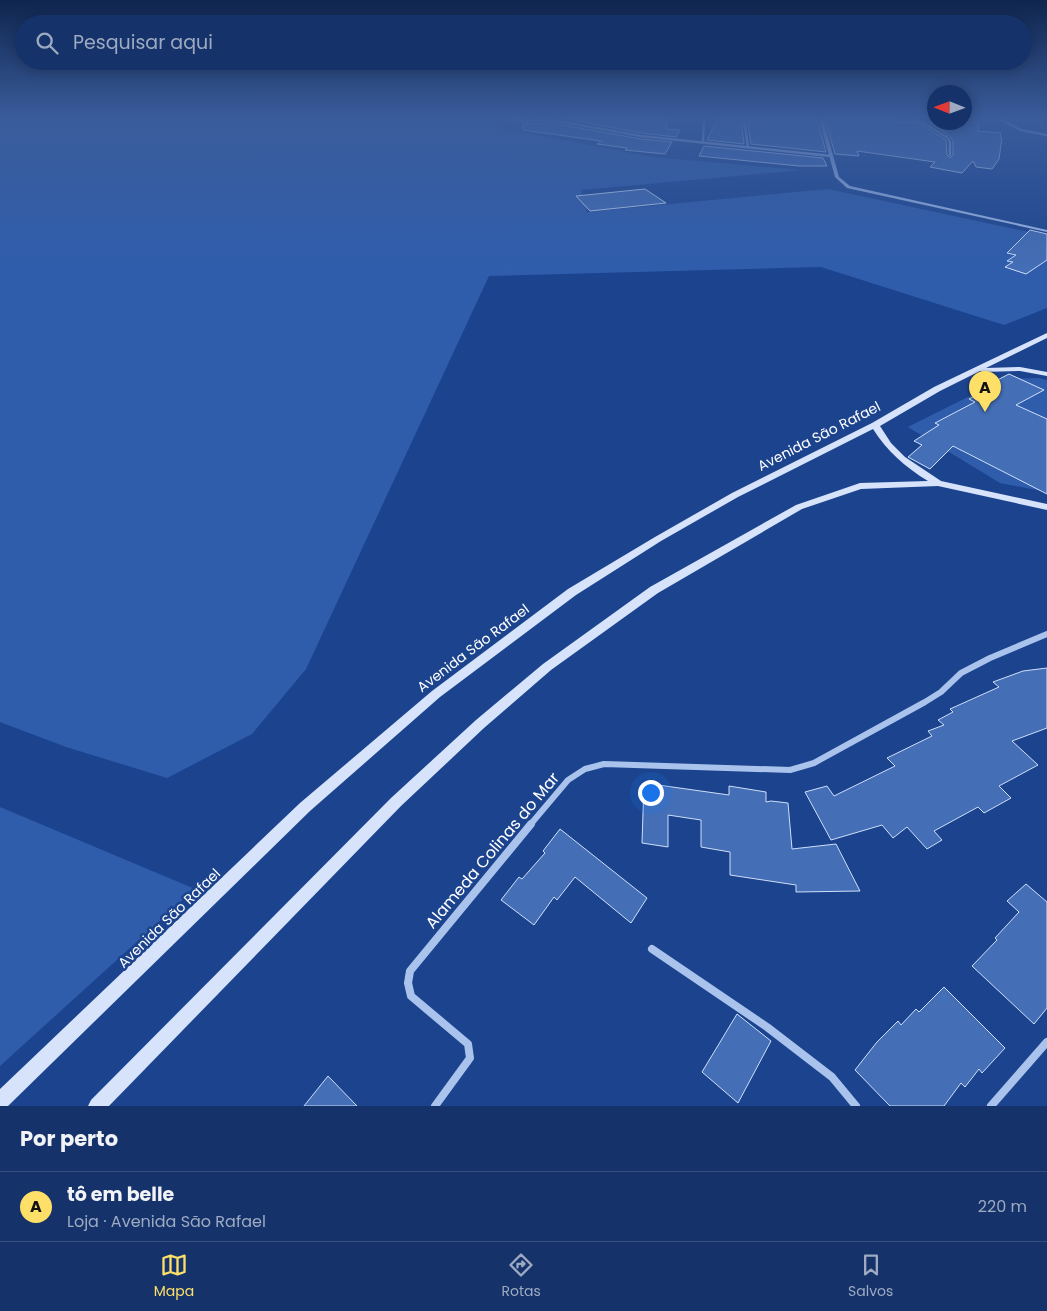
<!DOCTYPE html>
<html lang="pt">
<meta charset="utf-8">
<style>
:root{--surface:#15336a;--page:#223f72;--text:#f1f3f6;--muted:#9daac1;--line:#344e7e;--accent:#fedf67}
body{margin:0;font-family:Poppins,sans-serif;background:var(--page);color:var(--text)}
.compass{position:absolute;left:927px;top:85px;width:45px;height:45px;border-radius:50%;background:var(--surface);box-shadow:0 2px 12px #0003;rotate:271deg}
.you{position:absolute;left:650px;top:792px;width:18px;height:18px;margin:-12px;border:4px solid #fff;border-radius:50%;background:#1a73e8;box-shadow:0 0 0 8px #1a73e833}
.badge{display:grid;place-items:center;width:32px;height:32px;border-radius:50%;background:var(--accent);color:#111;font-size:16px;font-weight:700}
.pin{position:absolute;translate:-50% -41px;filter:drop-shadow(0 1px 2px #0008)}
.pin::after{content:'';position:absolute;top:26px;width:18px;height:15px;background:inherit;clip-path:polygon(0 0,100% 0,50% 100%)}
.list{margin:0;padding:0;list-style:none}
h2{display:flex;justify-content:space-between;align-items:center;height:65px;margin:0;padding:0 20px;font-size:21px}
h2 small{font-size:16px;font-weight:400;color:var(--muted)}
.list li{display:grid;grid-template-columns:32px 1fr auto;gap:15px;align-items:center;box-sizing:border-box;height:70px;padding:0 20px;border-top:1px solid var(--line)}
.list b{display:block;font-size:19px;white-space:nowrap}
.list p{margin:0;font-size:16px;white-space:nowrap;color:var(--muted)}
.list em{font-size:16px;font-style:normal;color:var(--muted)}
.icon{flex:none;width:28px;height:28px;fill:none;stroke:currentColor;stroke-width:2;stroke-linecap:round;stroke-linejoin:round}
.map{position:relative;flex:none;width:1047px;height:1106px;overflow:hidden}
.search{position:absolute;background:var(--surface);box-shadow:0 2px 12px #0003;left:15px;right:15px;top:15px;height:55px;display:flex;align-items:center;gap:12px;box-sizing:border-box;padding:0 18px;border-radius:28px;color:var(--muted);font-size:19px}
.sheet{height:135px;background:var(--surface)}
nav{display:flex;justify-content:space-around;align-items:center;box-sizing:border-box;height:70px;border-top:1px solid var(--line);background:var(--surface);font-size:14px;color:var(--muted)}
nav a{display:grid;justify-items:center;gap:2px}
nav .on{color:var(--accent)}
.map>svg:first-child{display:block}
.green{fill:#2f5dac}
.building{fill:#446eb6;stroke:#cfdffa}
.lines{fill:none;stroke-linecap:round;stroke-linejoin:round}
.minor-far2{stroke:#aac3ed;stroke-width:2.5}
.minor-far1{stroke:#aac3ed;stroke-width:6}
.minor{stroke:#aac3ed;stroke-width:8}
.tertiary{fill:#aac3ed;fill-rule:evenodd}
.secondary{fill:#d6e3fa;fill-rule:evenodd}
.labels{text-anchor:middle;stroke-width:5;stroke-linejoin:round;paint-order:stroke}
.street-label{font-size:14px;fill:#fff;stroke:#1c448e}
.near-street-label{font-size:16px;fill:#fff;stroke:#1c448e}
</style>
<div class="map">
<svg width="1047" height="1106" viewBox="0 0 1047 1106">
<rect width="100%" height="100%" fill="#1c448e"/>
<!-- green -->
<g class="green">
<polygon points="0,119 453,119 652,157 803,170 581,190 587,212 828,189 1047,236 1047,308 1004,325 821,267 489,276 306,669 252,734 167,778 66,747 0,722"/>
<polygon points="1038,378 1047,380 1047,492 1000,483 908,427 1004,379"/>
<polygon points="0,807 195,889 0,1066"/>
</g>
<!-- building -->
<g class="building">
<polygon points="566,119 666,119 667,129 680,130 676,137 641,133"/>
<polygon points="717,119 741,119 744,144 707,140"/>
<polygon points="747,119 817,119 826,152 751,144"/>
<polygon points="825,119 894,119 895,122 917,122 946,140 947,155 950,158 953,155 953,142 951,137 929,122 979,122 978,131 1001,133 1000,138 1002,138 999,159 992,169 976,167 973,161 962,173 930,167 935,162 857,151 859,156 835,154"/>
<polygon points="551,123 641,139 672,142 665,154 625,150 627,148 597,144 601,141 523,130 523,124"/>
<polygon points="704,146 823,158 827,166 799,166 699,156"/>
<polygon points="645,189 666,203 590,211 576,196"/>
<polygon points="1030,230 1047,234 1047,260 1026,274 1005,267 1013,262 1007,261 1016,255 1007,253"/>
<polygon points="1009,374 1044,390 1016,405 1047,419 1047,494 953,446 930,469 908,457 922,445 914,441 939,425 935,423 975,402 969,399 983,392 978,390"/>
<polygon points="1047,668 1047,728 1012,741 1038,765 999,786 1011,798 984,813 978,807 934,831 942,840 927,849 907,827 893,838 882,825 831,840 805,792 827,786 834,796 895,766 887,758 932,736 928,731 944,725 938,720 953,712 950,709 999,687 993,682 1023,671"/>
<polygon points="644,783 729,795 729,786 766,792 766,802 771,801 788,803 792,849 836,844 860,891 796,892 796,885 730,875 730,852 701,847 701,820 668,815 668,847 642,843"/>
<polygon points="560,829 647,898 631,923 575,877 557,900 554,897 534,925 501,900 519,877 522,879 545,853 543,851"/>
<polygon points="1026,884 1047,902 1047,1008 1034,1024 972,966 997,940 995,938 1019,912 1007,901"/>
<polygon points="944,987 1005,1048 982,1073 979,1069 965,1087 961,1083 944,1106 890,1106 855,1070 877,1042 898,1021 901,1025 916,1009 919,1012"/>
<polygon points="737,1014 771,1041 738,1103 702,1072"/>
<polygon points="328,1076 357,1106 304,1106"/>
</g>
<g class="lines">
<!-- minor-far2 -->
<g class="minor-far2">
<polyline points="511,119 527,121 551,120 641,136 831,156"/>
<polyline points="744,119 748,147"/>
<polyline points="917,119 948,138 950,142 950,155"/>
<polyline points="999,119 1021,130 1047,135"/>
<polyline points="703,143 704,119"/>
</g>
<!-- minor-far1 -->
<polyline class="minor-far1" points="530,825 568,780 585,769 604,764 790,770 814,763 925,702 941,692 961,673 990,658 1047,634"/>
<!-- minor -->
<g class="minor">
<polyline points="652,949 767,1027 832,1077 856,1106"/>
<polyline points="435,1106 470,1058 468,1044 411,996 408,983 410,971 531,824"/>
<polyline points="991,1106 1047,1042"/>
</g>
<!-- tertiary -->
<polygon class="tertiary" points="819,119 823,119 839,177 850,186 1047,230 1047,232 847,188 835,177"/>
<!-- secondary -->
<path class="secondary" d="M1047 333V338L986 368 1020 367 1047 372V376L1020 371 983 372 980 371 940 391 880 426 891 443 905 457 941 481 1047 504V510L938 486 861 489 802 509 658 593 551 670 484 728 401 806 109 1106H88L91 1100 391 798 476 720 543 664 650 587 796 505 860 483 928 481C905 467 887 451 873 429L738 497 661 541 576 595 440 697 310 811 8 1106H0V1089L300 803 432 691 568 589 655 537 732 493 872 423 934 387Z"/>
</g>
<!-- sky -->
<linearGradient id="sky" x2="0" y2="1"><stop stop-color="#0f254e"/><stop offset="0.43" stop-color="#3a5c9b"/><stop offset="1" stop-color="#3a5c9b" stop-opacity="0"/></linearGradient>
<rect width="1047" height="274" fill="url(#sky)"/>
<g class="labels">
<!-- street labels -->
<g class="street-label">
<text transform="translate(819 436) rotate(-27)" y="5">Avenida São Rafael</text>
<text transform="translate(473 648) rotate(-37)" y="5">Avenida São Rafael</text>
<text transform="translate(169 918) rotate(-44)" y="5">Avenida São Rafael</text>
</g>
<!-- near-street labels -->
<g class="near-street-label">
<text transform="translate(492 850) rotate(-50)" y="6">Alameda Colinas do Mar</text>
</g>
</g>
</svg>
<svg class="compass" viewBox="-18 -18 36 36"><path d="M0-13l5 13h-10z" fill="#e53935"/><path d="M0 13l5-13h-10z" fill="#9daac1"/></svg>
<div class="you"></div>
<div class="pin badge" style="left:985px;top:412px">A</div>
<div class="search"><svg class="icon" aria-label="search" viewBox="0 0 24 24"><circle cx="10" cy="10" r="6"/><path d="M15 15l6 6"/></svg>Pesquisar aqui</div>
</div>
<section class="sheet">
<h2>Por perto<small></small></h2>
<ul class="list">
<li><span class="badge">A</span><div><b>tô em belle</b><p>Loja · Avenida São Rafael</p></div><em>220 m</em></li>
</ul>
</section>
<nav>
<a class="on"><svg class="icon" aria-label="map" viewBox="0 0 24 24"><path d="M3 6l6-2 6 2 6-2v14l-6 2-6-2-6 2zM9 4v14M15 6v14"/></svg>Mapa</a>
<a><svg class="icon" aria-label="directions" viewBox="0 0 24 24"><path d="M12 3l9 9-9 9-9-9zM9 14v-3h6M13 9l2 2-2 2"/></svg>Rotas</a>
<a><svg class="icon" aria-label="saved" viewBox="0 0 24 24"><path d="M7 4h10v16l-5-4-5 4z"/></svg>Salvos</a>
</nav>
